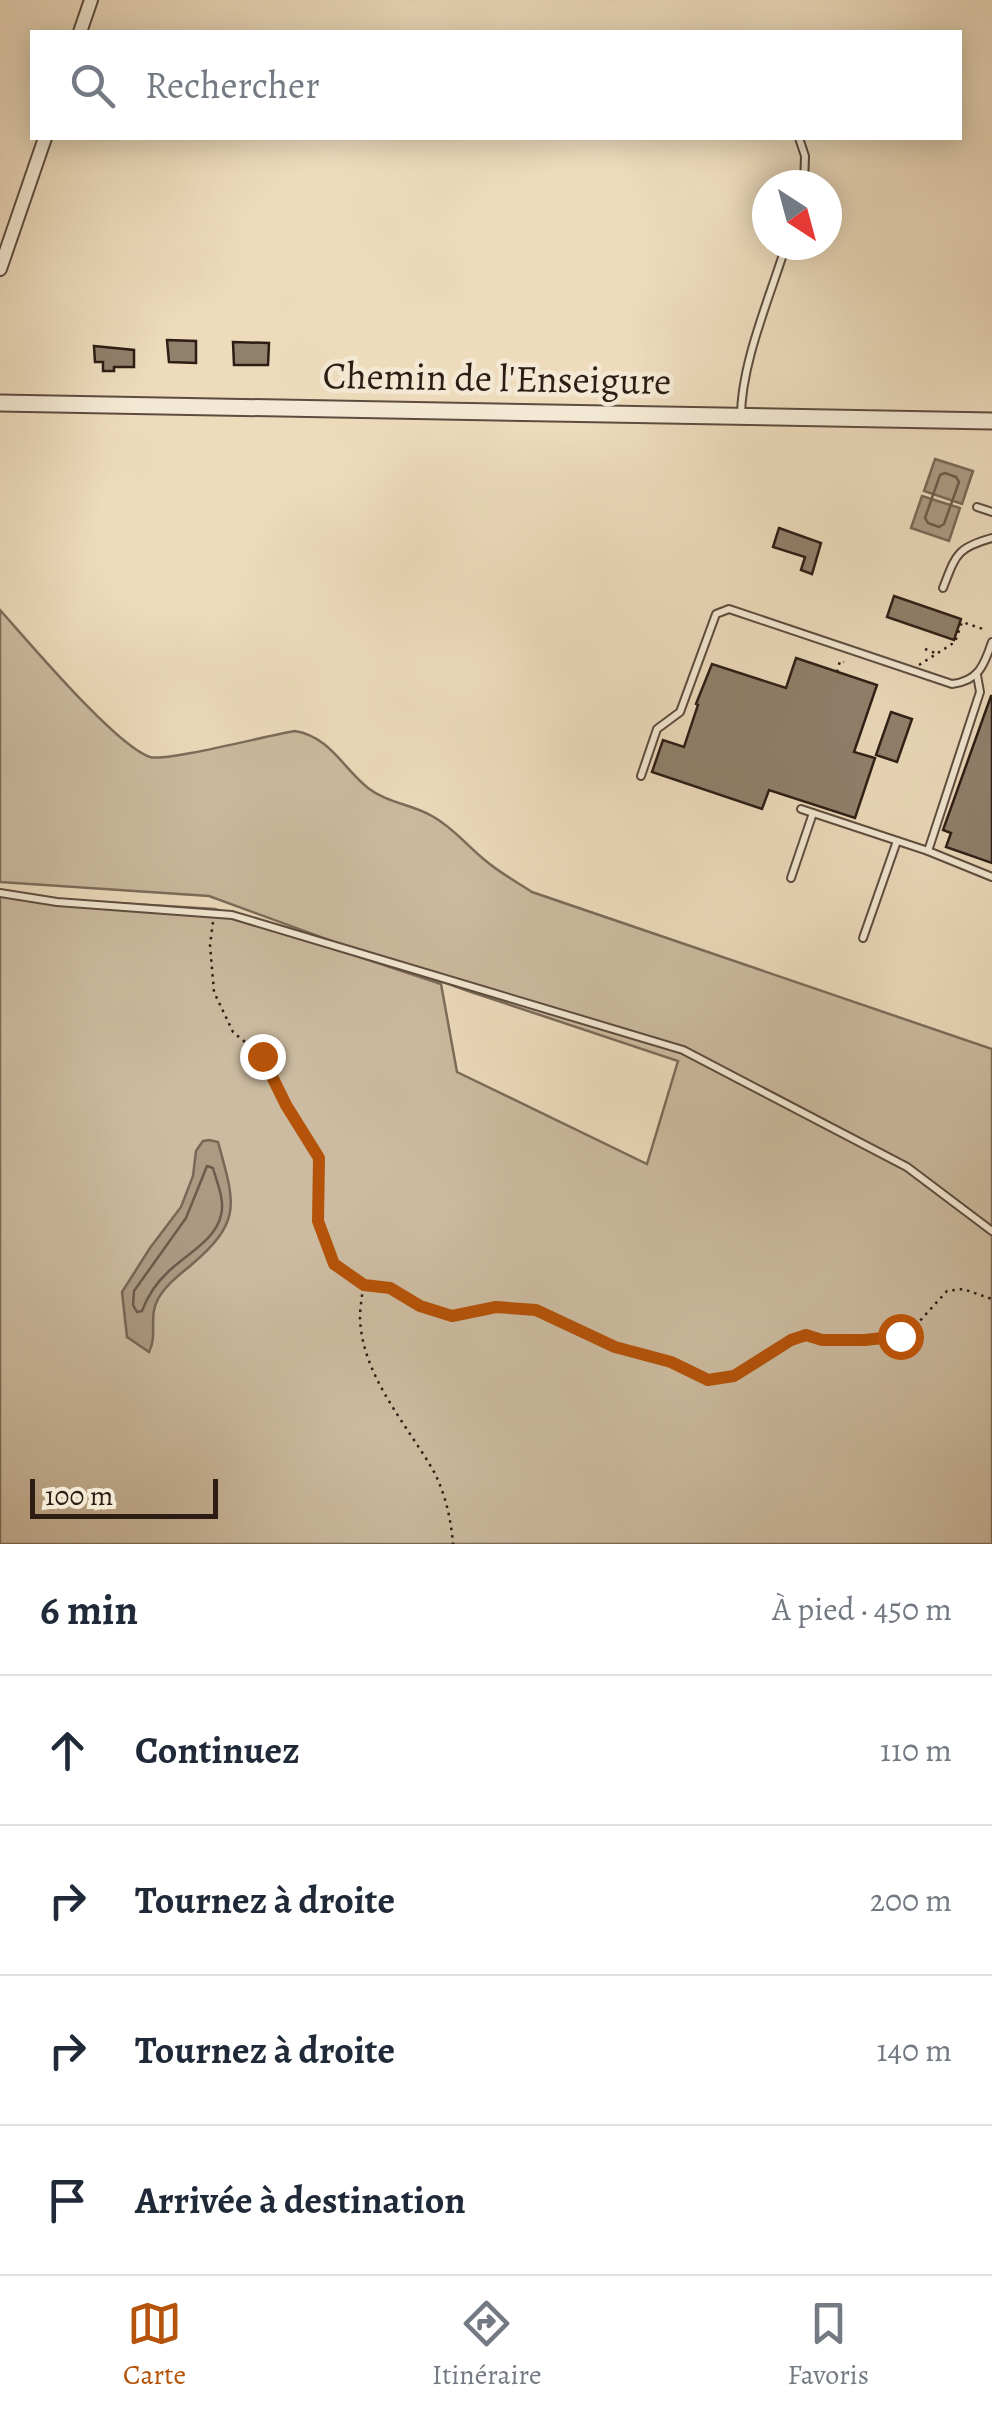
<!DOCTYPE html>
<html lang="fr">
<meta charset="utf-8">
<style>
:root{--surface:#fff;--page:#f6f6f7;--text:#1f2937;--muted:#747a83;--line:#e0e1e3;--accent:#b45309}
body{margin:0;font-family:Alegreya,serif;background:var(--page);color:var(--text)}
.compass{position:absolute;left:752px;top:170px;width:90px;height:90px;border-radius:50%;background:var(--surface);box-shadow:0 5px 25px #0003;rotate:144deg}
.scale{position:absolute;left:30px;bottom:25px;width:188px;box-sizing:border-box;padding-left:10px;border:5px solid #2d1d15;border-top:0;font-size:28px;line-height:35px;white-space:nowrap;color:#2d1d15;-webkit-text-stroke:8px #f3e8d3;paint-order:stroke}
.stop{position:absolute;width:30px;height:30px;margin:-22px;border:8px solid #b45309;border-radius:50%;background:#fff}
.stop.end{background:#b45309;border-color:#fff;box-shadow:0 2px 10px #0008}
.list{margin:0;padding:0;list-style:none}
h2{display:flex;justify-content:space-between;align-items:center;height:130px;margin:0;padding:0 40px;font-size:42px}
h2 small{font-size:32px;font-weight:400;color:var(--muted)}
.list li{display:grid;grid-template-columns:65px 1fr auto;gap:30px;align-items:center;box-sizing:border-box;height:150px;padding:0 40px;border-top:2px solid var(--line)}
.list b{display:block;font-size:38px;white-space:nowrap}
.list em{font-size:32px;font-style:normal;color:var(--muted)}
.icon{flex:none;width:55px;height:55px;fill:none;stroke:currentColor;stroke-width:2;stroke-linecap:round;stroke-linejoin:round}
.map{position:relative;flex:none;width:992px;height:1544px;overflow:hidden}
.search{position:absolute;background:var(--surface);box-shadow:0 5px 25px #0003;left:30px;right:30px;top:30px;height:110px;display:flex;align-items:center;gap:25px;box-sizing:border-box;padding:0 35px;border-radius:0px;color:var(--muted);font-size:38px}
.sheet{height:730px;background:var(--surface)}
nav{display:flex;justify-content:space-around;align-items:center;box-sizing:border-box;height:140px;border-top:2px solid var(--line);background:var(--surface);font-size:28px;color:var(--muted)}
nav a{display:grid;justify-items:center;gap:5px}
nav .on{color:var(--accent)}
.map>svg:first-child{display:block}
.green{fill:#ccbba0;stroke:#7c6c5a;stroke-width:2.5}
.water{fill:#ac9a83;stroke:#796857;stroke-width:2.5}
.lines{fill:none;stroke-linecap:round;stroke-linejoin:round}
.shore{stroke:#6c5c4c;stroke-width:2.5}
.building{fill:#91806c;stroke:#2d1d15;stroke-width:2.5}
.service-casing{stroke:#5d4c3f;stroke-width:10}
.minor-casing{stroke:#5d4c3f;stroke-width:16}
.tertiary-casing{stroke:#5d4c3f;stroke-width:19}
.path{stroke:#2d1d15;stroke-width:2.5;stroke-dasharray:2.5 5;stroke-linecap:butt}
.service{stroke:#f3e8d3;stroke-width:6}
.minor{stroke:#f3e8d3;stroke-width:12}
.tertiary{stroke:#f3e8d3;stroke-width:15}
.route{stroke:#b45309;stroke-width:12}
.labels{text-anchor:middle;stroke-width:9;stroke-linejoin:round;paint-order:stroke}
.street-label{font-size:38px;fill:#2d1d15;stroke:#f3e8d3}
</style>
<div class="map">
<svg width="992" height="1544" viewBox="0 0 992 1544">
<rect width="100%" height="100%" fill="#eddbbc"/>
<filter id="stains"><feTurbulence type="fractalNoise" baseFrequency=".002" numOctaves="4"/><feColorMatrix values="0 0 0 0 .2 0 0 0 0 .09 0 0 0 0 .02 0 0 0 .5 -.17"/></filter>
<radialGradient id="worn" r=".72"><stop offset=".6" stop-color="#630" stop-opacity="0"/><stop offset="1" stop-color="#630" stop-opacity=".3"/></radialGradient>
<!-- green -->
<path class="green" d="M0 610C28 641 116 746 150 757 167 762 269 735 295 731 330 737 342 767 368 788 387 803 411 804 432 816 454 828 467 846 486 861 500 873 517 882 532 892L992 1049V1544H0V896L215 909 441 984 457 1072 647 1164 678 1061 468 991 209 896 0 882Z"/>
<!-- water -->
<g class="water">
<polygon points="935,459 973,471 962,504 924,491"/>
<polygon points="922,496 960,508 949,541 911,528"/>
<path d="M209 1140 218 1142C235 1204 243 1221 190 1266 179 1275 165 1286 158 1299 148 1317 158 1335 149 1352L127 1337 122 1292 150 1248 181 1207 193 1176 196 1151 203 1141Z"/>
</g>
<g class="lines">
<!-- shore -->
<g class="shore">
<polygon points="945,473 956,477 959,482 944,524 939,527 928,523 925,518 940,475"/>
<path d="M207 1166 213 1168C217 1183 225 1200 221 1215 216 1240 185 1255 168 1272 156 1283 148 1295 142 1311L137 1312 133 1305 134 1291 186 1218Z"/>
</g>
</g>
<!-- building -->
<g class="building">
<polygon points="167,340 196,341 196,363 169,362"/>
<polygon points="233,342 269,343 268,365 234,365"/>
<polygon points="94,346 134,350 134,367 114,367 114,371 103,371 103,362 95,362"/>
<polygon points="779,528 821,543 812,574 801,570 805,557 773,547"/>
<polygon points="894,596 961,619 954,640 887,617"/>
<polygon points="796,658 877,685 854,752 875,758 855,818 769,790 762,809 652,772 663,740 684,747 698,705 696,704 712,664 786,688"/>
<polygon points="991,696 992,696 992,863 946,847 951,833 943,830"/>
<polygon points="891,712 912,719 897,762 876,755"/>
</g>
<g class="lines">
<!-- service casing -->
<g class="service-casing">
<g id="service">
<polyline points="799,138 805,156 804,185"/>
<path d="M741 417C741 363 770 297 786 245"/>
<polyline points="977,507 992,512"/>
<path d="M943 588C956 555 956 548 992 538"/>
<path d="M641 776 657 729 680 712 716 614 729 609 952 684C978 681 984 666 992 642"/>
<polyline points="801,809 928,851 992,877"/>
<polyline points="928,851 980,692 977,675"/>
<polyline points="791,878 813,813"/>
<polyline points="0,893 57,902 232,915 683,1050 907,1167 992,1231"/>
<polyline points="863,938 897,841"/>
</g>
</g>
<!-- minor casing -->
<g class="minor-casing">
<g id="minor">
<polyline points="80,32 91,0"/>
<polyline points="0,269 45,138"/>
</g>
</g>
<!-- tertiary casing -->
<g class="tertiary-casing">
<polyline id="tertiary" points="0,403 992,421"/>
</g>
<!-- path -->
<g class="path">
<polyline points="925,649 935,653"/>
<polyline points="919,665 955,642 962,622 986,630"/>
<polyline points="837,672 840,661 844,662"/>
<polyline points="213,922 210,945 214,992 233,1032 262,1056 287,1105 319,1158 318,1221 333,1264 363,1285 390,1289 420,1306 452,1317 496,1307 537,1310 615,1347 671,1362 708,1380 734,1376 791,1340 806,1335 823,1340 865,1341 900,1337 917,1324 947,1291 963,1289 992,1299"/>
<path d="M363 1287C362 1297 360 1308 360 1318 362 1375 405 1422 433 1470 445 1492 451 1519 453 1544"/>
</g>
<!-- service -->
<use href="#service" class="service"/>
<!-- minor -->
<use href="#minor" class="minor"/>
<!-- tertiary -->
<use href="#tertiary" class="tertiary"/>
</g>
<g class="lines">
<!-- route -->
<polyline class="route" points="262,1056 286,1105 319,1158 318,1221 334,1264 364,1285 390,1288 420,1306 452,1316 496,1307 536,1310 615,1347 671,1362 708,1380 734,1376 791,1340 806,1335 822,1340 865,1340 900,1336"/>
</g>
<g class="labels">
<!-- street labels -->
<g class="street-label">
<text transform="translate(497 378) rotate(1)" y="13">Chemin de l'Enseigure</text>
</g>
</g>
<rect width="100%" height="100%" filter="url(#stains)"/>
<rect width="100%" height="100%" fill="url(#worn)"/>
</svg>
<svg class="compass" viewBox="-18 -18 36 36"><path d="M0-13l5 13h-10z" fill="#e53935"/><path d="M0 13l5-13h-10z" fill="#747a83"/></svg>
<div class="scale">100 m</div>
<div class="stop" style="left:900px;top:1336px"></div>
<div class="stop end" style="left:262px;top:1056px"></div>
<div class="search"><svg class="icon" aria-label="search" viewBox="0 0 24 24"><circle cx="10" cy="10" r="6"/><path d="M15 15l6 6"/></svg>Rechercher</div>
</div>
<section class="sheet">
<h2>6 min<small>À pied · 450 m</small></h2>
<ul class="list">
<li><svg class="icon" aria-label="ahead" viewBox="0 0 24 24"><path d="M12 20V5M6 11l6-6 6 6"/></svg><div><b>Continuez</b></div><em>110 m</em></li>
<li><svg class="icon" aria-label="right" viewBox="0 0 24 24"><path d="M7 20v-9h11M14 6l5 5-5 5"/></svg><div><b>Tournez à droite</b></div><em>200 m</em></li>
<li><svg class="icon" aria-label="right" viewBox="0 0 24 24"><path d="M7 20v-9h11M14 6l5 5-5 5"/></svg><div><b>Tournez à droite</b></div><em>140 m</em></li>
<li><svg class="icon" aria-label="arrive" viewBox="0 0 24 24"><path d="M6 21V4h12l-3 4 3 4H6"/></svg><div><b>Arrivée à destination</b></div></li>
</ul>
</section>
<nav>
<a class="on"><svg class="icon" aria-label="map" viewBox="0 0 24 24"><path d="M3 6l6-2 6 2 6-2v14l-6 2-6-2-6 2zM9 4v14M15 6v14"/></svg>Carte</a>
<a><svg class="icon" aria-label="directions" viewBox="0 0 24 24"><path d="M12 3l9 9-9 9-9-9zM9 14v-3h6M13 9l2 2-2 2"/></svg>Itinéraire</a>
<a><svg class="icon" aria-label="saved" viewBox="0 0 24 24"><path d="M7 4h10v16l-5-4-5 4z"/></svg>Favoris</a>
</nav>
